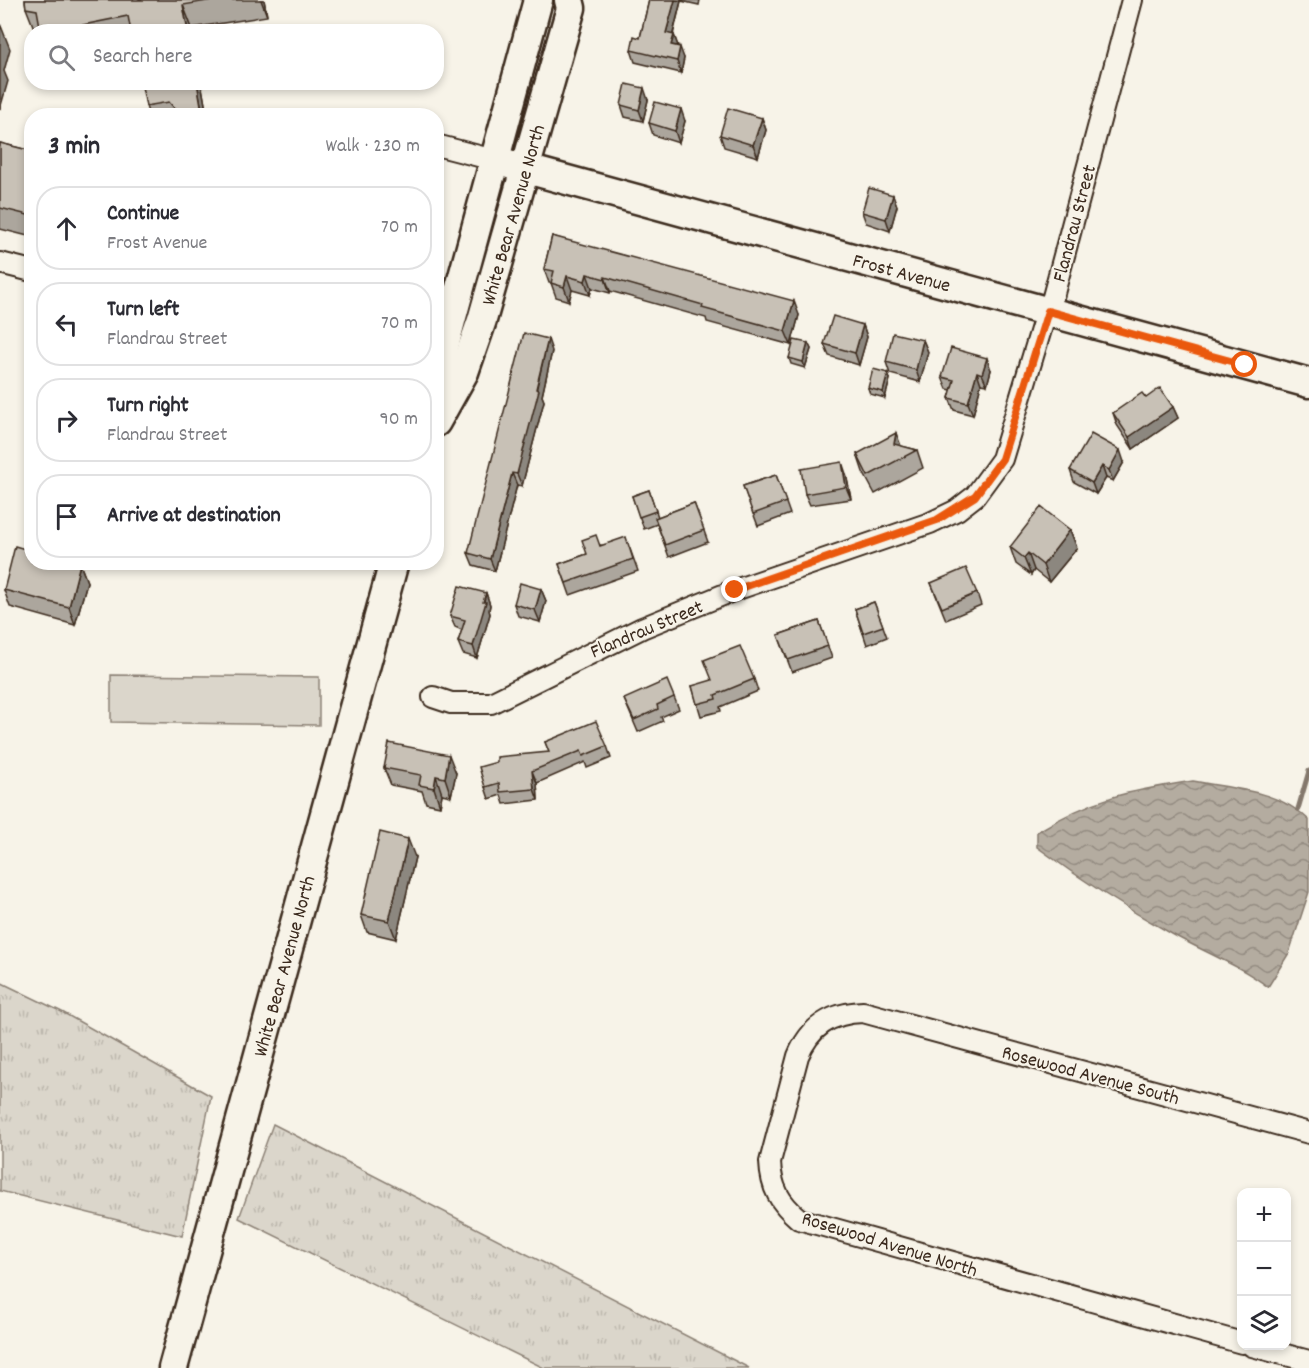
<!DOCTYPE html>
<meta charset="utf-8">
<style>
:root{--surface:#fff;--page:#f2f2f3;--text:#2b2b33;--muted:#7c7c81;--line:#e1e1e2}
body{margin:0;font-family:Dekko,sans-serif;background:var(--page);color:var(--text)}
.controls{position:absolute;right:18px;bottom:18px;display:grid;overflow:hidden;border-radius:12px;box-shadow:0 3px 9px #0003}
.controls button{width:54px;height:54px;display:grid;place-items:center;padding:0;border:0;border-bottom:2px solid var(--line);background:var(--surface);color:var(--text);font:30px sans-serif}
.stop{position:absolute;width:18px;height:18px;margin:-14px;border:4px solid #ea580c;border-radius:50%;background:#fff}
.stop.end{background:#ea580c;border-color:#fff;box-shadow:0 2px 6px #0008}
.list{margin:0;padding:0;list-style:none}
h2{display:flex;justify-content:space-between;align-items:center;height:78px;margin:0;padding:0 24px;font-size:26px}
h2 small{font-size:20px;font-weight:400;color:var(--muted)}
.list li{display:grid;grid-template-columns:39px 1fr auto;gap:18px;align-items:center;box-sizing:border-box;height:84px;margin:0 12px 12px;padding:0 12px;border:2px solid var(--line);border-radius:24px}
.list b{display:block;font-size:22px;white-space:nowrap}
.list p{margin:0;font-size:20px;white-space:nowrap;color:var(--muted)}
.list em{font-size:20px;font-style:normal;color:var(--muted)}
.icon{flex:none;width:33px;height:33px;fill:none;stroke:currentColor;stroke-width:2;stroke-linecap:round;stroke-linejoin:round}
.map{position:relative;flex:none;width:1309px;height:1368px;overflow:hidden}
.search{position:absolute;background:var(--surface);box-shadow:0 3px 9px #0003;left:24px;top:24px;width:420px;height:66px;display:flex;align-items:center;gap:15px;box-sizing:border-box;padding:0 21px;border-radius:24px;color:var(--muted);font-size:22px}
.panel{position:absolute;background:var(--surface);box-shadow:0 3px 9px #0003;left:24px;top:108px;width:420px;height:462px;border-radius:24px}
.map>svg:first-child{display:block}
.grass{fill:#dbd6cb;stroke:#8b8074;stroke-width:1.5}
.park{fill:url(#park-tufts);stroke:#8b8074;stroke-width:1.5}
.water{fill:url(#water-waves);stroke:#84786c;stroke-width:1.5}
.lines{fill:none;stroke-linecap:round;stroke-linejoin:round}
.stream{stroke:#84786c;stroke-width:5}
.street-casing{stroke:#3b2a1e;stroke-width:24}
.secondary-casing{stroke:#3b2a1e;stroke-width:33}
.street{stroke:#f7f3e8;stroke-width:20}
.secondary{stroke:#f7f3e8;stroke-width:28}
.wall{fill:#aca69d;stroke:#3b2a1e;stroke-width:1.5}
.shaded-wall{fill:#8c877f;stroke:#3b2a1e;stroke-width:1.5}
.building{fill:#c8c1b6;stroke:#3b2a1e;stroke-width:1.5}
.route{stroke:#ea580c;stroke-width:8}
.labels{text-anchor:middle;stroke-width:4.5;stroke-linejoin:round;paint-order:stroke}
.street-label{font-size:20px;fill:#3b2a1e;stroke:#f7f3e8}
</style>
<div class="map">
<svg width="1309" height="1368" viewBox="0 0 1309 1368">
<defs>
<pattern id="park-tufts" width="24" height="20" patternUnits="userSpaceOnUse" patternTransform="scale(1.5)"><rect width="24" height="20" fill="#dbd6cb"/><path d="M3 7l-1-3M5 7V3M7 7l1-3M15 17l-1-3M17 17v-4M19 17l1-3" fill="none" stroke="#bdb8ae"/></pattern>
<pattern id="water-waves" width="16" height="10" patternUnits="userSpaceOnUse" patternTransform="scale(1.5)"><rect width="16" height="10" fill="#b4aca0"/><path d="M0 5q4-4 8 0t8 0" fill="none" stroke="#948c82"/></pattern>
</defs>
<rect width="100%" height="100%" fill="#f7f3e8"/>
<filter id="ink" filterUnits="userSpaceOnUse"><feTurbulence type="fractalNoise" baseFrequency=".0167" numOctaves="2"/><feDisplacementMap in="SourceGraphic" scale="12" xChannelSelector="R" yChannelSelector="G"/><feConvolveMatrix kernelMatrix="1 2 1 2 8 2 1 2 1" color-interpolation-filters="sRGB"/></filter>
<g filter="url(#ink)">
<!-- grass -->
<polygon class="grass" points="111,675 319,677 319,725 111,722"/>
<!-- park -->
<g class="park">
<polygon points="0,982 62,1012 211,1096 182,1236 0,1191"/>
<polygon points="273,1124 749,1368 544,1368 239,1218"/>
</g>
<!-- water -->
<path class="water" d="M1193 781C1233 789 1279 790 1309 820V892L1289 953 1268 987C1239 965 1204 952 1172 934 1125 908 1080 879 1037 847V832C1094 797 1129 791 1193 781Z"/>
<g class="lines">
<!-- stream -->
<polyline class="stream" points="1298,809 1309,771"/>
<!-- street casing -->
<g class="street-casing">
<g id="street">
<polyline points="436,145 494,160"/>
<polyline points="0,263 32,271"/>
<polyline points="433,697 451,703 491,703 642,628 735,590 930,523 957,510 975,496 1002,459 1042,326 1053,297 1132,0"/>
<path d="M1242 1343 799 1219C780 1203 771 1188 770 1162L798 1056C810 1027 830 1013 863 1012L1309 1133"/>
<polyline points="1252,1346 1309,1361"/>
</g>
</g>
<!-- secondary casing -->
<g class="secondary-casing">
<g id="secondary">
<path id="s1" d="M494 160 1309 383"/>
<polyline points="436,376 538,0"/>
<path id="s2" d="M436 422 464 372 482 320 571 8 569 0"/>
<path id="s3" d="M173 1368 394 562"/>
</g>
</g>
<!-- street -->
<use href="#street" class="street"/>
<!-- secondary -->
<use href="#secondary" class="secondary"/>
</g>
<!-- wall -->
<g class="wall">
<polygon points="25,0 264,0 267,16 192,28 192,32 37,32 35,31 26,8"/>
<polygon points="649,0 700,0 699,5 681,1 673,35 674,35 678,46 684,58 681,73 635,62 631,50 640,38"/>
<polygon points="201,82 207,116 149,116 146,106"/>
<polygon points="648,100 643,121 625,117 621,105"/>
<polygon points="762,118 766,130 758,157 724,147 720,135"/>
<polygon points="685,121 679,143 653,135 649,123"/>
<polygon points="0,143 32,151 32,237 0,229"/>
<polygon points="893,195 897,206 890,231 866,223 862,212"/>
<polygon points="552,236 799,315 791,345 707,322 706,318 610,291 610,293 592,288 590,295 572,290 569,301 556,297 551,283 549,283 544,269"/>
<polygon points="863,325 867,337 859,365 829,356 824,344"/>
<polygon points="923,340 928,352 920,382 890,374 886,362"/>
<polygon points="808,343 811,349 805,368 791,364 789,358"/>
<polygon points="552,351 542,396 544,401 522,486 517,485 495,571 473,565 468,553"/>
<polygon points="991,370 987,385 981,384 973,415 954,410 949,398 952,390 947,389 942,377"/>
<polygon points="890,379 885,398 870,394 868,388"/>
<polygon points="1146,398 1173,407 1178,418 1133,449 1117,425 1113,413"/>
<polygon points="901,446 917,450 923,468 875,494 863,472 857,454"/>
<polygon points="1124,462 1113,481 1106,478 1096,494 1074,482 1070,470"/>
<polygon points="846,474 851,499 810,505 805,494"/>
<polygon points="776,475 790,514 758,526 743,486"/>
<polygon points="649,490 658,517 694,503 708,542 669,557 657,524 644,529 632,496"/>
<polygon points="1070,530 1077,548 1049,582 1034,570 1031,575 1016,564 1010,547"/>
<polygon points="600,545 630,549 638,571 570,595 559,564 587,554"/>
<polygon points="80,564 87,582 75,625 10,607 4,590"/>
<polygon points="931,583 977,593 981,605 946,620"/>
<polygon points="541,589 546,601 540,622 518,616 514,604"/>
<polygon points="486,593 490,605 489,610 490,614 477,658 463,654 458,642 462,630 455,627 450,616"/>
<polygon points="874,602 887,637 867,645 855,609"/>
<polygon points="819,621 832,658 792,672 778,635"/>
<polygon points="754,679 758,691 720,707 721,711 701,716 692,686"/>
<polygon points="674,697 679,709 661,717 663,721 638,732 624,699"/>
<polygon points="545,742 607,746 611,758 587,768 585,762 537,783 538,800 504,804 501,795 489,799 485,787 549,752"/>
<polygon points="384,768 456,773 451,796 442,794 440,806 426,803 422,791 391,785"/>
<polygon points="415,857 396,939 367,932 361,915"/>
</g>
<!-- shaded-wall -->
<g class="shaded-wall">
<polygon points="261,0 264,0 267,16"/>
<polygon points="675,0 681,1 670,45 666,33"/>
<polygon points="183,5 192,28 192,32 188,32"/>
<polygon points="1,26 10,49 4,71 8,81 0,109 0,30"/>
<polygon points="674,35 678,46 671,45"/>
<polygon points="680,47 684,58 681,73 677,61"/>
<polygon points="197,82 201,82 207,116 203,116 202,111"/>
<polygon points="644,88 648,100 643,121 639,110"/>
<polygon points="681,109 685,121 679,143 675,131"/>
<polygon points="762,118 766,130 758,157 753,145"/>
<polygon points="893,195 897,206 890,231 886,219"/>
<polygon points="587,274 592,288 590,295 585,281"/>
<polygon points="567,276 572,290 569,301 564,287"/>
<polygon points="605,277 610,291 610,293 605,279"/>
<polygon points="794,301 799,315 791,345 785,331"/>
<polygon points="863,325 867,337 859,365 855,353"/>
<polygon points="548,339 552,351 542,396 544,401 522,486 517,474"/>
<polygon points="923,340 928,352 920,382 916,370"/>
<polygon points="808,343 811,349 805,368 803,362"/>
<polygon points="987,358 991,370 987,385 982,374"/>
<polygon points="977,372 981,384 973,415 968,403"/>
<polygon points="888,373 890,379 885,398 883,392"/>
<polygon points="1173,407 1178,418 1133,449 1129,437"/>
<polygon points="896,433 903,451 894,444"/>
<polygon points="1120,450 1124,462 1113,481 1109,470"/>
<polygon points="842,462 846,474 851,499 846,487"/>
<polygon points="1102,466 1106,478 1096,494 1092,483"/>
<polygon points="512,473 517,485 495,571 490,559"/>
<polygon points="1070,530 1077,548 1049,582 1043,565"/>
<polygon points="1028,553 1034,570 1031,575 1024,558"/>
<polygon points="80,564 87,582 75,625 69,607"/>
<polygon points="541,589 546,601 540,622 535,610"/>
<polygon points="486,593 490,605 489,610 490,614 477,658 473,646"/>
<polygon points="449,755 456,773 451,796 445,778"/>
<polygon points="532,771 537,783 538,800 534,789"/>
<polygon points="436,776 442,794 440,806 434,788"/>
<polygon points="408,839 415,857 396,939 389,921"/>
</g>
<!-- building -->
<g class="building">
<polygon points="25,0 213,0 183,5 188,32 131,32 128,16 48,32 41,32 37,10 26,8"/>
<polygon points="649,0 675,0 666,33 674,35 671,45 680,47 677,61 631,50 634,36 640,38"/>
<polygon points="141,82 197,82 202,111 180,115 169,102 146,106"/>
<polygon points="626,84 644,88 639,110 621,105"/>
<polygon points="655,102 681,109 675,131 649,123"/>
<polygon points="728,108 762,118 753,145 720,135"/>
<polygon points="0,143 32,151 30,156 32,156 32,216 0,208"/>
<polygon points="869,188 893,195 886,219 862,212"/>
<polygon points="552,236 794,301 785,331 702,308 703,305 605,277 605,279 587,274 585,281 567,276 564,287 551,283 554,271 544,269"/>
<polygon points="833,316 863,325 855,353 824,344"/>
<polygon points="524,333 548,339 536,389 539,390 517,474 512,473 490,559 468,553"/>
<polygon points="893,333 923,340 916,370 886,362"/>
<polygon points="794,340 808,343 803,362 789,358"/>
<polygon points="951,348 987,358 982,374 977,372 968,403 949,398 954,380 942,377"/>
<polygon points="873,369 888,373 883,392 868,388"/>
<polygon points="1160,388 1173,407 1129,437 1113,413 1142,393 1146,398"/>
<polygon points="896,433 894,444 917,450 868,476 857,454"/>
<polygon points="1091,434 1120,450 1109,470 1102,466 1092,483 1070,470"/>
<polygon points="842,462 846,487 805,494 801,469"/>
<polygon points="776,475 786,502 753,514 743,486"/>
<polygon points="649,490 656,511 639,517 632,496"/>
<polygon points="694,503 704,530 665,545 655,518"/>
<polygon points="1041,507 1070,530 1043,565 1028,553 1024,558 1010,547"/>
<polygon points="596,535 600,546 626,537 633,559 566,583 559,564 587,554 582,540"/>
<polygon points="15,546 32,551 32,562 75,562 80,564 69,607 4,590"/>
<polygon points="966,568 977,593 942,608 931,583"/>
<polygon points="520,583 541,589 535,610 514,604"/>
<polygon points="459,586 486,593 483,602 486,602 473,646 458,642 465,620 450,616"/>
<polygon points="874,602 883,626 863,633 855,609"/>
<polygon points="819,621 828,646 788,660 778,635"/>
<polygon points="740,646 754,679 715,695 716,699 697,704 692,686 712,680 704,660"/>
<polygon points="667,680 674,697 657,705 658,709 634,720 624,699"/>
<polygon points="596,721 607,746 583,756 581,751 532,771 534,789 500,792 499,783 485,787 479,767 497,762 497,757 549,752 545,742"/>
<polygon points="389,743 449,755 445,778 436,776 434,788 419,785 421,775 384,768"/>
<polygon points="380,832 408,839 389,921 361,915"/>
</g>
</g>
<g class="lines" filter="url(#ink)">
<!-- route -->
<polyline class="route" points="735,590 937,520 975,496 1002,459 1048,311 1245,365"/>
</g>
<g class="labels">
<!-- street labels -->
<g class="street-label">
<text dy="7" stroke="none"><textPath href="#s2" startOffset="222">White Bear Avenue North</textPath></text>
<text transform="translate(1073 223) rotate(-75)" y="7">Flandrau Street</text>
<text dy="7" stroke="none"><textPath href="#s1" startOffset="423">Frost Avenue</textPath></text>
<text transform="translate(646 628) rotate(-23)" y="7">Flandrau Street</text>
<text dy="7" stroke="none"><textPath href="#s3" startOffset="417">White Bear Avenue North</textPath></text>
<text transform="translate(1091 1074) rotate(15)" y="7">Rosewood Avenue South</text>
<text transform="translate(890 1243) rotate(17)" y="7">Rosewood Avenue North</text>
</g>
</g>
</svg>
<div class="controls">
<button>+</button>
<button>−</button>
<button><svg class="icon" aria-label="layers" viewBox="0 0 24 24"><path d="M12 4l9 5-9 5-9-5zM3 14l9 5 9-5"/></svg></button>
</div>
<div class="stop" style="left:1245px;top:365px"></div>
<div class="stop end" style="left:735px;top:590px"></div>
<div class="search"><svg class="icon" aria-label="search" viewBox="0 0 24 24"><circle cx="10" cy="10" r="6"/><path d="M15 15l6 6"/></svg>Search here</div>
<section class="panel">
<h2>3 min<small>Walk · 230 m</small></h2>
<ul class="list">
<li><svg class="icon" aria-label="ahead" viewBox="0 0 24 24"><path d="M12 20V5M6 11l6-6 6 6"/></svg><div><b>Continue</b><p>Frost Avenue</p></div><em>70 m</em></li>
<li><svg class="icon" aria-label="left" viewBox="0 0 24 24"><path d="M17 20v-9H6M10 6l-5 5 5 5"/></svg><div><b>Turn left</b><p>Flandrau Street</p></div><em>70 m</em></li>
<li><svg class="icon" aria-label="right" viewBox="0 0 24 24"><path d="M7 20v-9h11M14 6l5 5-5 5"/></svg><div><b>Turn right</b><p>Flandrau Street</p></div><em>90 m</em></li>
<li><svg class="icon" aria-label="arrive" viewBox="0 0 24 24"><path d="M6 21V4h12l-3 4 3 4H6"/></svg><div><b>Arrive at destination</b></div></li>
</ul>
</section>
</div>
